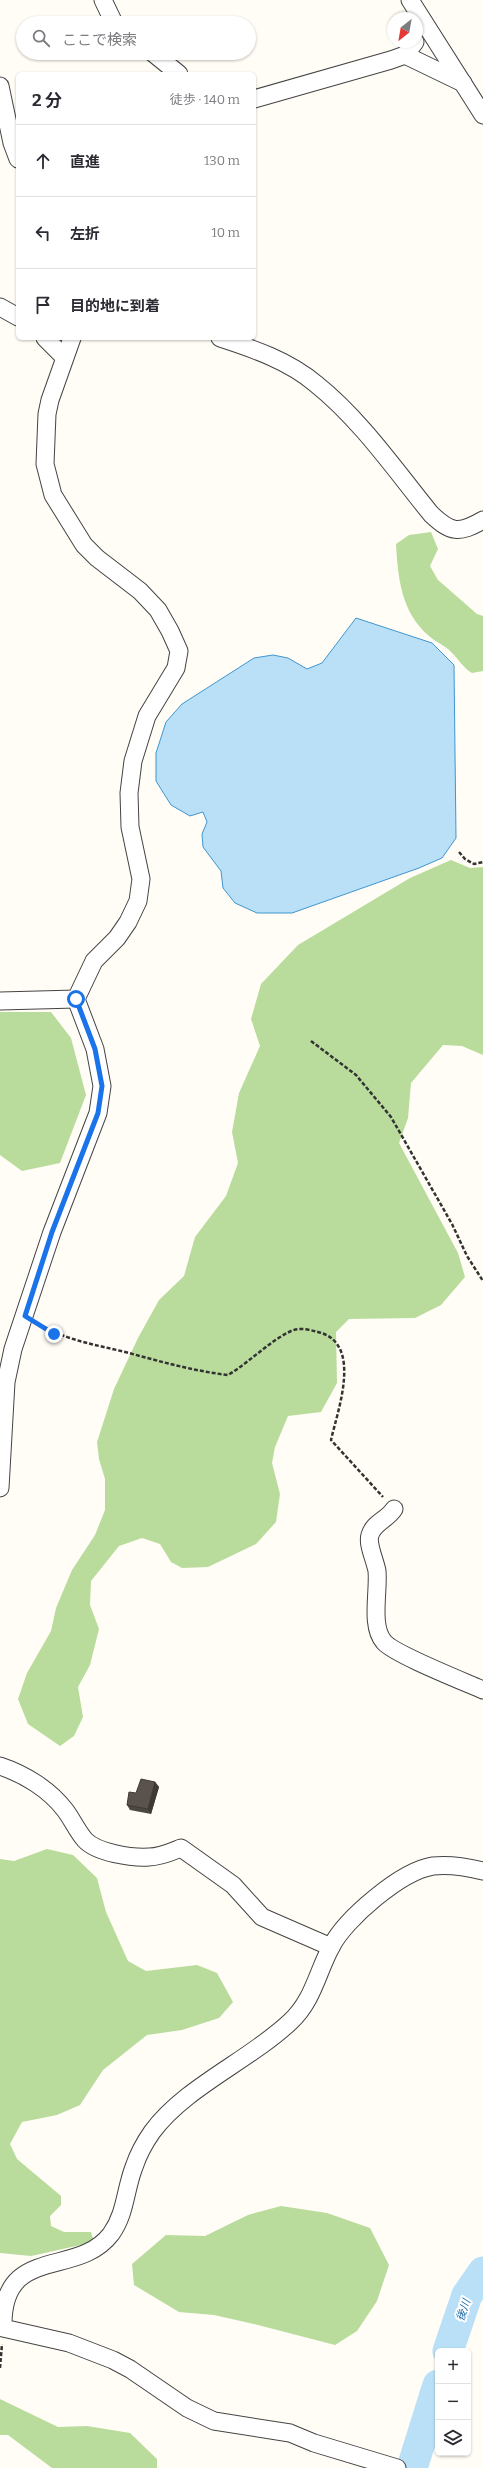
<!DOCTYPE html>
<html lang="ja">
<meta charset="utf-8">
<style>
:root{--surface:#fff;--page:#f7f7f7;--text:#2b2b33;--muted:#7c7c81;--line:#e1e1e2}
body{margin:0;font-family:Bitter,"Noto Sans JP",serif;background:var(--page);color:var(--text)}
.controls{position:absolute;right:12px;bottom:12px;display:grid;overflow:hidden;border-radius:6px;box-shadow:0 1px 3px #0004}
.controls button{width:36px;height:36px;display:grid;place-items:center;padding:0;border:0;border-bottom:1px solid var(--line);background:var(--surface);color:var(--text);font:20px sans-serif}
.compass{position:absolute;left:387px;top:12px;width:36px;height:36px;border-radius:50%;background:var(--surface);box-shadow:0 1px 3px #0004;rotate:211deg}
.stop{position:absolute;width:12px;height:12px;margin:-9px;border:3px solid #1a73e8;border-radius:50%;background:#fff}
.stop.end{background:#1a73e8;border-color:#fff;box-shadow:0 1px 4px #0008}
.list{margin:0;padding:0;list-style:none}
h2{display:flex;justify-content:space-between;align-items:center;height:52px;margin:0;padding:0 16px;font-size:17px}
h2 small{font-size:13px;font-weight:400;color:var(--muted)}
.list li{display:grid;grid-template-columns:26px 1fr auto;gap:12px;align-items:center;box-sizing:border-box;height:72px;padding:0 16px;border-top:1px solid var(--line)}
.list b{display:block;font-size:15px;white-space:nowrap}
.list em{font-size:13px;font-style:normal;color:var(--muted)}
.icon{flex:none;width:22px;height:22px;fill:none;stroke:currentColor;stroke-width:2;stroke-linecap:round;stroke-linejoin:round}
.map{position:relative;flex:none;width:483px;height:2468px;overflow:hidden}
.search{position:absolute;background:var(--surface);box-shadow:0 1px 3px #0004;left:16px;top:16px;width:240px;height:44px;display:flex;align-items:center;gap:10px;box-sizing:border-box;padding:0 14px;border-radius:22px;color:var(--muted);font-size:15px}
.panel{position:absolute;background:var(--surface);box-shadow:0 1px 3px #0004;left:16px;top:72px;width:240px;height:268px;border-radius:6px}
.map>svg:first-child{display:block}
.forest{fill:#b9dc9c}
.water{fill:#b9e0f7;stroke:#3f96cf}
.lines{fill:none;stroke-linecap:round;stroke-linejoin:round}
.river{stroke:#b9e0f7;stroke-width:31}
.street-casing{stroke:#444;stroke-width:19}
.path{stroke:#333;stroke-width:2.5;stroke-dasharray:4 2;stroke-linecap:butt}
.street{stroke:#fff;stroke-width:17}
.wall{fill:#4d4742}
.shaded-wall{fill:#3f3936}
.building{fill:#5a524d;stroke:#3f3936}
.route{stroke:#1a73e8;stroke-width:5}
.labels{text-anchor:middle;stroke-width:4;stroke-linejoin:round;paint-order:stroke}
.water-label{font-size:11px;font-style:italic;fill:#1768a6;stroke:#fff}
</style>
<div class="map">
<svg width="483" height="2468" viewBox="0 0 483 2468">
<rect width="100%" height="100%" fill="#fffdf5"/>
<!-- forest -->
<g class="forest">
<path d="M431 532 438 549 430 566 438 580 477 614 483 616V671L472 673C462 667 459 659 451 652 445 645 435 642 429 636 401 612 398 578 396 544L409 535Z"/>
<polygon points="451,860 470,868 483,867 483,1055 462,1046 443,1045 411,1083 408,1118 399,1143 458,1253 465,1277 441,1305 415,1318 349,1319 336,1332 337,1383 321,1412 288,1416 275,1447 272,1463 280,1494 276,1522 256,1544 208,1567 182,1568 171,1562 160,1544 142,1538 119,1546 91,1581 90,1605 99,1629 90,1665 78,1687 83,1717 74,1736 60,1746 28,1724 18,1699 27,1673 51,1631 56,1608 72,1570 95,1535 105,1510 105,1479 99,1459 97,1442 114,1389 138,1338 159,1300 184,1276 195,1237 226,1196 238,1163 232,1132 239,1093 260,1046 251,1019 261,984 298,945 410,878"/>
<polygon points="0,1012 51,1012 71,1038 86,1095 60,1163 22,1171 0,1155"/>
<polygon points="47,1849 73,1855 97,1878 106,1912 128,1961 146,1971 197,1965 217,1973 233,2002 219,2018 182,2030 147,2035 103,2070 80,2105 57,2115 22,2122 10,2144 17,2159 61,2196 61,2205 50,2216 51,2226 64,2232 91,2232 94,2242 31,2256 0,2253 0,1859 14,1861"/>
<polygon points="281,2206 327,2213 370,2228 389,2265 377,2301 357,2331 335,2345 258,2325 214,2315 179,2312 134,2285 132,2264 166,2235 205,2236 248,2215"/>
<polygon points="0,2399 58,2427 87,2426 130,2433 157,2459 157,2468 52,2468 8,2435 0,2435"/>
</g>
<!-- water -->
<polygon class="water" points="356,618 432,643 454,665 456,838 442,858 419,868 292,913 257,913 235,903 223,888 221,871 203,847 202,834 207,822 203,812 190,816 171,805 156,781 156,753 166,722 182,704 254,658 273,655 288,658 307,669 322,663"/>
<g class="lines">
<!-- river -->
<g class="river">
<polyline points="448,2351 467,2295 483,2272"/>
<polyline points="412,2468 438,2385"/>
</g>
<!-- street casing -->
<g class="street-casing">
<g id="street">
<polyline points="103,0 114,23"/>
<polyline points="410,0 483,115"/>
<polyline points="153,53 179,74"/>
<polyline points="405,55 463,83"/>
<polyline points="0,86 12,143 18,159"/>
<polyline points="254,99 391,60 405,55 415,42"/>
<polyline points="0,307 18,317"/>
<polyline points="45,338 64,357"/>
<path d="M220 338C254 349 289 361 316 384 360 419 396 471 431 514 451 533 459 534 483 520"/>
<polyline points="0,1001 76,999"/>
<polyline points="0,1488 6,1382 13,1349 52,1232 98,1113 102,1086 95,1049 76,999 94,961 117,938 128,922 138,901 141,879 130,827 129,793 133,761 147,716 176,668 179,651 170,631 158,610 140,591 97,558 84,545 53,495 45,464 47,414 50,400 72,338"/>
<path d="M394 1509C387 1520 374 1522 370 1535 367 1544 375 1560 377 1571 379 1592 370 1626 384 1642 394 1654 465 1682 483 1690"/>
<path d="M0 1766C24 1774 49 1789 65 1810 72 1819 77 1831 85 1840 97 1853 132 1858 149 1857 160 1857 171 1852 181 1848L233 1885 262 1917 331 1947"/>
<path d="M397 2468 314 2443 290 2433 214 2421 187 2408 130 2369 113 2360 69 2343 3 2328C1 2243 77 2279 111 2234 126 2213 125 2190 134 2167 138 2155 145 2142 152 2132 185 2087 250 2060 290 2022 313 2001 317 1973 331 1947 345 1919 401 1871 433 1866 450 1864 467 1867 483 1871"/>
</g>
</g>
<!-- path -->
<g class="path">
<polyline points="459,852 465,859 474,864 483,862"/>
<polyline points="311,1041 356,1075 391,1117 452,1224 467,1256 483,1281"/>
<path d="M39 1324C67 1341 98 1345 129 1353 162 1362 194 1371 228 1375 250 1362 268 1342 291 1331 300 1327 310 1330 318 1332 363 1343 338 1409 331 1440L383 1497"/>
<polyline points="0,2368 2,2344"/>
</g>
<!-- street -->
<use href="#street" class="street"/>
</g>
<!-- wall -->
<polygon class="wall" points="155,1782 159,1787 151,1814 130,1810 127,1805 136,1793"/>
<!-- shaded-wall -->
<polygon class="shaded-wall" points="155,1782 159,1787 151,1814 148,1809"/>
<!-- building -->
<polygon class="building" points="141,1779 155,1782 148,1809 127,1805 129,1792 136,1793"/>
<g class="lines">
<!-- route -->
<polyline class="route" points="54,1334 25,1316 52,1232 98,1113 102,1086 95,1049 76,999"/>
</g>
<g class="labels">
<!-- water labels -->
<g class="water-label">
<text transform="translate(463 2310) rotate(-71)" y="4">後川</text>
</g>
</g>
</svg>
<div class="controls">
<button>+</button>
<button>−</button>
<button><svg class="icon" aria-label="layers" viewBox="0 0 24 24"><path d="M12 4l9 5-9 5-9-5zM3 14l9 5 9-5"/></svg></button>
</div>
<svg class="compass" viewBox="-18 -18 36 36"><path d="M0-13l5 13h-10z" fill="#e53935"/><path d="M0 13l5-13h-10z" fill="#7c7c81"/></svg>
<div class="stop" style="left:76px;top:999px"></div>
<div class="stop end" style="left:54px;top:1334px"></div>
<div class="search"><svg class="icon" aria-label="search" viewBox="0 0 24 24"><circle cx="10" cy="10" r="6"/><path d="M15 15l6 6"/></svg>ここで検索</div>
<section class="panel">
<h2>2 分<small>徒歩 · 140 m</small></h2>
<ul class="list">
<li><svg class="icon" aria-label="ahead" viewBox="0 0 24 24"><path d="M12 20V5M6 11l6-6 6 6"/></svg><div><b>直進</b></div><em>130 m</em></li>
<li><svg class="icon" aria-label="left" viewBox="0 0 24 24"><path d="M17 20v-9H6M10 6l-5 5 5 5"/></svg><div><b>左折</b></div><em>10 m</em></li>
<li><svg class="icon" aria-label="arrive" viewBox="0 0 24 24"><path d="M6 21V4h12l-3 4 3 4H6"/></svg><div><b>目的地に到着</b></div></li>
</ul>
</section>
</div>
